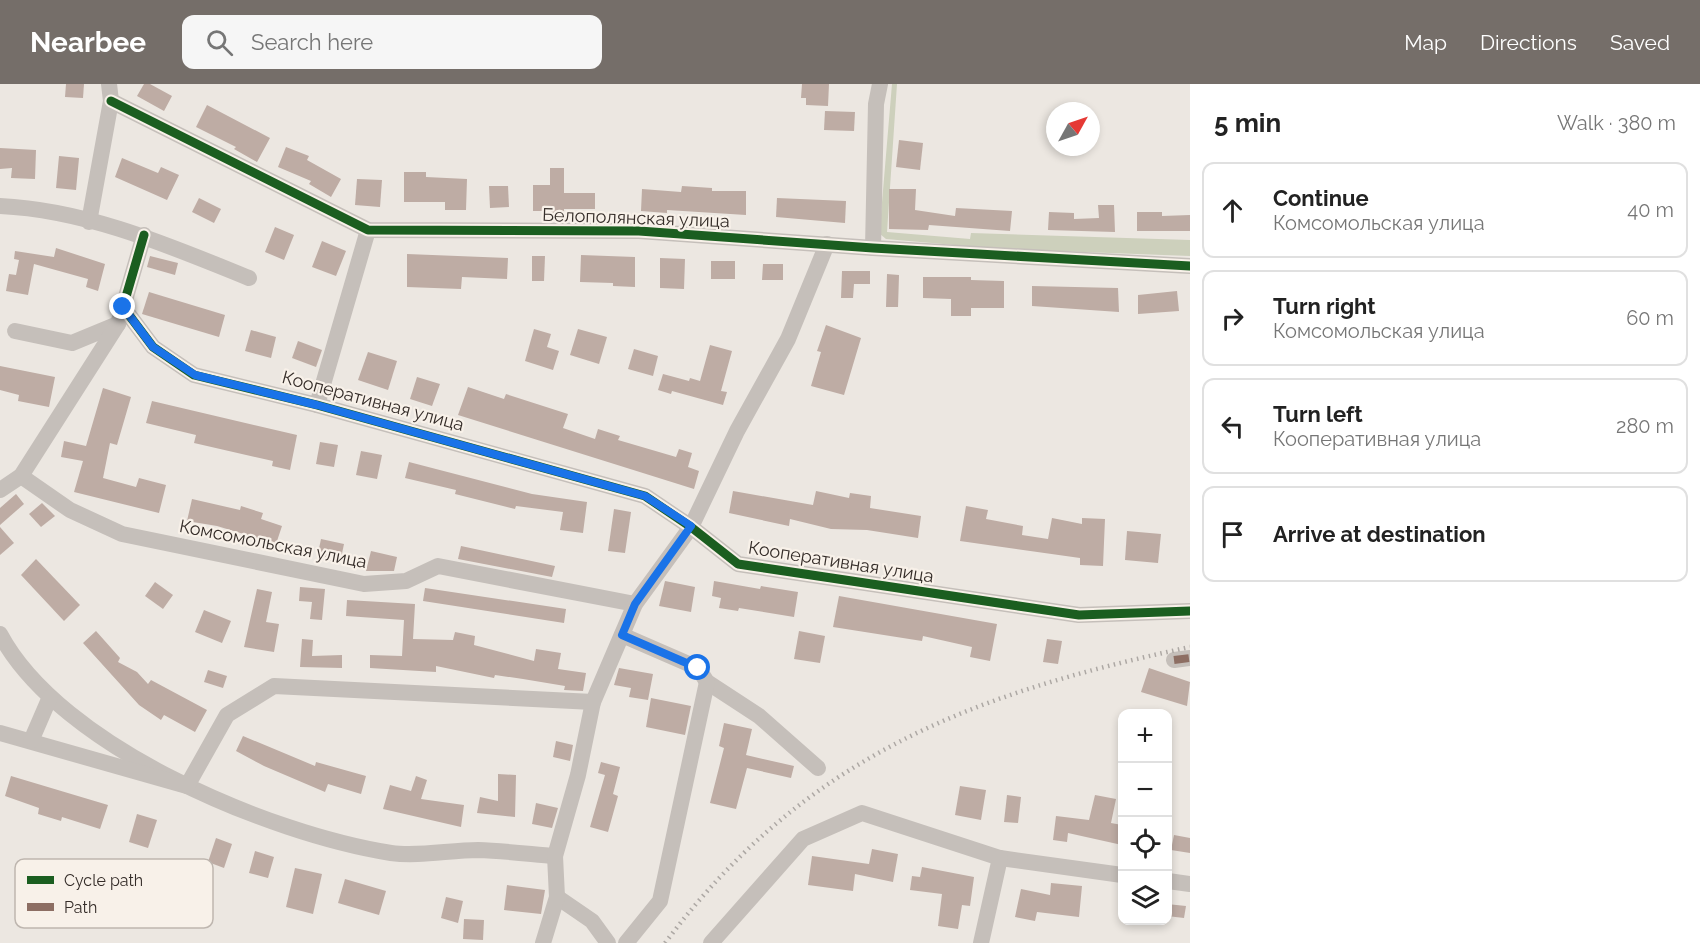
<!DOCTYPE html>
<meta charset="utf-8">
<style>
:root{--surface:#fff;--page:#f6f6f6;--text:#222;--muted:#767676;--line:#e0e0e0;--accent:#756e69}
body{margin:0;font-family:Raleway,sans-serif;background:var(--page);color:var(--text)}
.controls{position:absolute;right:18px;bottom:18px;display:grid;overflow:hidden;border-radius:12px;box-shadow:0 3px 9px #0003}
.controls button{width:54px;height:54px;display:grid;place-items:center;padding:0;border:0;border-bottom:2px solid var(--line);background:var(--surface);color:var(--text);font:30px sans-serif}
.compass{position:absolute;left:1046px;top:18px;width:54px;height:54px;border-radius:50%;background:var(--surface);box-shadow:0 3px 9px #0003;rotate:50deg}
.stop{position:absolute;width:18px;height:18px;margin:-14px;border:4px solid #1a73e8;border-radius:50%;background:#fff}
.stop.end{background:#1a73e8;border-color:#fff;box-shadow:0 2px 6px #0008}
.list{margin:0;padding:0;list-style:none}
h2{display:flex;justify-content:space-between;align-items:center;height:78px;margin:0;padding:0 24px;font-size:26px}
h2 small{font-size:20px;font-weight:400;color:var(--muted)}
.list li{display:grid;grid-template-columns:39px 1fr auto;gap:18px;align-items:center;box-sizing:border-box;height:96px;margin:0 12px 12px;padding:0 12px;border:2px solid var(--line);border-radius:12px}
.list b{display:block;font-size:22px;white-space:nowrap}
.list p{margin:0;font-size:20px;white-space:nowrap;color:var(--muted)}
.list em{font-size:20px;font-style:normal;color:var(--muted)}
.icon{flex:none;width:33px;height:33px;fill:none;stroke:currentColor;stroke-width:2;stroke-linecap:round;stroke-linejoin:round}
.map{position:relative;flex:none;width:1190px;height:859px;overflow:hidden}
header{display:flex;align-items:center;gap:36px;box-sizing:border-box;height:84px;padding:0 30px;background:var(--accent);color:#fff}
header strong{font-size:28px}
nav{display:flex;gap:33px;margin-inline-start:auto;font-size:21px}
.search{width:420px;height:54px;background:var(--page);display:flex;align-items:center;gap:15px;box-sizing:border-box;padding:0 21px;border-radius:12px;color:var(--muted);font-size:22px}
main{display:flex}
aside{flex:1;background:var(--surface)}
.map>svg:first-child{display:block}
.green{fill:#cdd0bc}
.building{fill:#beaca4}
.lines{fill:none;stroke-linecap:round;stroke-linejoin:round}
.minor{stroke:#c5bfba;stroke-width:16}
.rail{stroke:#ada8a4;stroke-width:4.5;stroke-dasharray:1.5 4.5;stroke-linecap:butt}
.quiet{stroke:#8d6e63;stroke-width:8;stroke-dasharray:15 8;stroke-linecap:butt}
.cycleway-casing{stroke:#f8f1e9;stroke-width:13}
.cycleway{stroke:#1b5e20;stroke-width:9}
.route{stroke:#1a73e8;stroke-width:8}
.labels{text-anchor:middle;stroke-width:4.5;stroke-linejoin:round;paint-order:stroke}
.street-label{font-size:18px;fill:#352d29;stroke:#f8f1e9}
.key{fill:#f8f1e9;stroke:#beb6af;stroke-width:1.5}
.key-label{font-size:16px;fill:#352d29}
</style>
<header>
<strong>Nearbee</strong>
<div class="search"><svg class="icon" aria-label="search" viewBox="0 0 24 24"><circle cx="10" cy="10" r="6"/><path d="M15 15l6 6"/></svg>Search here</div>
<nav><a>Map</a><a>Directions</a><a>Saved</a></nav>
</header>
<main>
<div class="map">
<svg width="1190" height="859" viewBox="0 0 1190 859">
<rect width="100%" height="100%" fill="#ece7e1"/>
<!-- green -->
<polygon class="green" points="892,0 897,0 887,148 970,155 971,149 1190,156 1190,172 1000,165 886,155 880,150 880,142"/>
<!-- building -->
<g class="building">
<polygon points="66,0 84,0 83,14 65,13"/>
<polygon points="144,0 150,0 172,12 164,27 137,12"/>
<polygon points="802,0 829,0 828,22 806,21 806,14 801,14"/>
<polygon points="207,21 270,54 257,78 234,65 236,63 196,43"/>
<polygon points="825,27 855,28 854,47 824,46"/>
<polygon points="899,56 923,59 920,86 896,83"/>
<polygon points="286,63 309,72 307,76 341,95 331,113 309,100 311,97 278,83"/>
<polygon points="0,64 36,66 35,95 11,94 12,84 0,85"/>
<polygon points="59,72 79,74 76,106 56,104"/>
<polygon points="122,74 158,89 161,83 179,91 167,116 115,93"/>
<polygon points="550,84 564,84 564,109 595,109 595,125 564,125 564,132 551,132 550,127 533,127 533,101 550,101"/>
<polygon points="404,88 426,88 426,93 467,95 466,126 445,126 445,118 404,118"/>
<polygon points="357,95 382,96 380,123 355,121"/>
<polygon points="489,102 508,102 509,123 490,124"/>
<polygon points="682,102 712,104 712,107 746,107 746,131 667,126 667,129 641,127 642,105 681,108"/>
<polygon points="889,105 916,105 915,126 955,132 956,124 1012,127 1010,147 929,141 928,146 889,145"/>
<polygon points="199,114 221,125 214,139 192,128"/>
<polygon points="777,114 846,117 845,139 776,133"/>
<polygon points="1098,121 1114,121 1115,148 1048,146 1049,128 1074,129 1074,135 1099,134"/>
<polygon points="1137,128 1162,128 1162,132 1190,131 1190,147 1137,147"/>
<polygon points="275,143 294,151 284,176 265,168"/>
<polygon points="322,157 346,167 336,192 312,183"/>
<polygon points="56,164 105,180 98,207 86,203 88,195 34,180 28,211 6,207 9,190 16,191 19,176 14,175 15,167 54,173"/>
<polygon points="407,170 508,174 507,195 462,193 461,205 407,203"/>
<polygon points="581,171 635,173 635,203 613,202 613,199 580,198"/>
<polygon points="150,172 178,179 175,191 147,183"/>
<polygon points="532,172 545,172 544,197 532,197"/>
<polygon points="660,174 685,175 684,205 660,204"/>
<rect x="711" y="177" width="24" height="18"/>
<polygon points="763,180 783,180 783,196 762,196"/>
<polygon points="842,187 870,187 870,200 854,200 853,214 841,214"/>
<polygon points="887,190 899,191 898,223 886,223"/>
<polygon points="923,193 971,193 971,196 1004,197 1004,224 971,224 971,232 951,232 951,215 923,214"/>
<polygon points="1032,202 1118,204 1119,228 1032,222"/>
<polygon points="1177,207 1179,227 1138,230 1138,211"/>
<polygon points="149,208 225,231 219,253 142,230"/>
<polygon points="826,241 861,254 844,311 811,302 821,268 817,267"/>
<polygon points="534,245 551,250 547,263 559,267 553,286 525,277"/>
<polygon points="578,245 607,253 599,280 570,271"/>
<polygon points="251,246 276,253 271,274 245,267"/>
<polygon points="298,257 322,266 316,283 292,274"/>
<polygon points="710,261 732,267 721,307 727,308 723,321 672,307 671,310 658,306 663,290 689,297 690,294 700,297"/>
<polygon points="634,265 658,272 653,292 628,285"/>
<polygon points="368,268 397,277 388,306 358,296"/>
<polygon points="0,282 55,293 49,323 18,317 19,311 0,306"/>
<polygon points="417,293 440,300 432,322 410,315"/>
<polygon points="468,303 504,315 506,310 568,330 563,344 595,355 598,345 620,352 618,356 676,373 679,365 692,369 688,383 699,387 694,405 458,331"/>
<polygon points="103,304 131,313 117,361 110,359 103,394 136,403 139,394 166,401 159,429 74,408 83,377 61,373 64,357 86,362"/>
<polygon points="152,317 297,351 290,386 272,382 273,377 194,359 196,351 146,339"/>
<polygon points="320,358 338,361 334,383 316,380"/>
<polygon points="361,367 382,371 377,395 356,391"/>
<polygon points="409,378 532,410 587,418 583,449 560,446 563,428 516,422 515,425 455,410 456,406 405,394"/>
<polygon points="733,407 813,421 816,407 849,414 850,409 871,412 870,424 921,432 918,454 867,446 831,445 790,435 789,442 729,429"/>
<polygon points="16,410 24,420 0,441 0,424"/>
<polygon points="192,415 240,426 241,422 263,429 261,435 282,442 274,466 261,461 263,456 217,442 187,437"/>
<polygon points="42,419 55,432 41,443 29,430"/>
<polygon points="966,422 988,426 986,435 1023,442 1022,451 1048,455 1052,434 1082,440 1082,434 1105,435 1103,482 1080,481 1080,474 960,457"/>
<polygon points="614,425 631,428 625,469 608,467"/>
<polygon points="0,443 14,459 0,471"/>
<polygon points="1127,447 1161,450 1158,479 1125,476"/>
<polygon points="321,455 344,460 340,479 317,474"/>
<polygon points="461,462 555,482 552,493 458,475"/>
<polygon points="371,467 397,473 394,487 366,487"/>
<polygon points="36,475 80,521 64,537 21,491"/>
<polygon points="665,497 695,503 691,528 659,522"/>
<polygon points="714,497 760,505 761,502 798,508 794,533 739,524 738,527 719,524 721,514 712,512"/>
<polygon points="155,498 173,511 163,525 145,512"/>
<polygon points="300,503 325,505 322,536 310,535 312,518 299,517"/>
<polygon points="425,504 566,525 564,539 423,517"/>
<polygon points="257,505 272,508 266,538 279,540 274,568 244,563"/>
<polygon points="839,512 997,540 990,577 970,573 972,563 923,552 922,557 833,543"/>
<polygon points="347,516 415,520 413,555 453,556 455,548 475,552 474,561 534,577 536,565 561,569 558,585 586,589 583,607 564,606 565,602 523,595 495,591 494,594 436,582 436,588 370,584 370,571 402,572 404,536 346,532"/>
<polygon points="204,526 231,537 222,559 195,548"/>
<polygon points="96,547 120,574 118,578 137,588 148,600 151,596 207,626 195,648 164,631 161,636 139,621 83,559"/>
<polygon points="799,547 825,552 820,579 794,575"/>
<polygon points="302,555 313,556 312,572 342,571 342,584 300,583"/>
<polygon points="1047,555 1062,557 1058,580 1043,578"/>
<polygon points="619,584 653,590 648,616 629,613 631,604 614,601"/>
<polygon points="1149,584 1190,598 1187,622 1141,608"/>
<polygon points="208,586 227,592 223,604 204,598"/>
<polygon points="651,614 691,622 685,651 646,643"/>
<polygon points="724,639 752,645 746,671 794,682 791,694 747,684 736,725 710,719 724,664 719,662"/>
<polygon points="243,652 315,682 316,678 366,692 361,710 328,700 325,708 264,682 236,667"/>
<polygon points="556,657 573,661 570,677 553,673"/>
<polygon points="601,678 620,683 613,710 618,712 608,748 590,743 605,691 598,689"/>
<polygon points="498,690 516,691 515,733 477,729 480,713 498,717"/>
<polygon points="11,692 108,721 100,745 62,733 61,737 38,730 39,724 5,712"/>
<polygon points="416,692 427,696 421,715 464,721 461,743 383,725 390,701 411,707"/>
<polygon points="960,702 986,706 981,736 955,731"/>
<polygon points="1007,711 1021,713 1018,739 1004,738"/>
<polygon points="1095,711 1116,715 1111,739 1122,741 1122,761 1068,749 1067,758 1053,756 1056,732 1089,736"/>
<polygon points="536,719 558,724 552,744 532,740"/>
<polygon points="137,730 157,736 148,764 129,758"/>
<polygon points="1174,751 1190,754 1190,769 1171,766"/>
<polygon points="216,754 232,760 224,784 208,778"/>
<polygon points="872,765 898,770 893,798 855,790 853,807 808,801 812,772 869,780"/>
<polygon points="255,767 274,773 268,794 249,789"/>
<polygon points="922,783 974,793 970,822 962,821 958,845 938,842 942,810 910,806 912,792 920,793"/>
<polygon points="295,784 322,790 313,830 286,823"/>
<polygon points="345,795 386,807 379,831 338,819"/>
<polygon points="1051,799 1082,802 1079,833 1037,828 1035,837 1015,833 1021,805 1050,811"/>
<polygon points="507,801 545,806 541,830 504,826"/>
<polygon points="446,813 463,817 458,839 441,834"/>
<polygon points="1167,820 1186,822 1184,834 1167,832"/>
<polygon points="464,835 484,836 483,856 463,855"/>
</g>
<g class="lines">
<!-- minor -->
<g class="minor">
<polyline points="111,17 368,146 639,147 873,164 1190,182"/>
<path d="M0 122C87 126 170 162 249 194"/>
<polyline points="89,138 111,17 109,0"/>
<polyline points="144,151 123,223 153,263 194,291 317,321 645,412 691,443 738,480 1079,531 1190,527"/>
<polyline points="873,164 876,20 880,0"/>
<polyline points="15,247 72,259 118,240"/>
<polyline points="317,321 368,146"/>
<polyline points="21,392 70,426 122,450 364,500 406,497 438,482 635,520"/>
<polyline points="0,406 21,392 118,240 123,223"/>
<path d="M0 550C60 663 270 750 391 769 419 773 450 766 478 766 504 767 530 770 555 772"/>
<polyline points="622,551 698,584 707,598 759,632 818,684"/>
<polyline points="1174,576 1190,574"/>
<polyline points="0,649 187,702 227,631 274,602 593,618"/>
<polyline points="31,657 50,613"/>
<polyline points="1168,797 1190,800"/>
<polyline points="557,813 592,837 608,859"/>
<polyline points="543,859 557,813 555,772 578,691 593,618 635,520 691,443 737,347 788,255 827,160"/>
<polyline points="626,859 660,817 707,598"/>
<polyline points="711,859 803,755 862,729 1000,774 1122,791"/>
<polyline points="981,859 1000,774"/>
</g>
<!-- rail -->
<path class="rail" d="M665 859C804 673 970 610 1190 563"/>
<!-- quiet -->
<polyline class="quiet" points="1174,576 1190,574"/>
<!-- cycleway casing -->
<g class="cycleway-casing">
<g id="cycleway">
<polyline points="111,17 368,146 639,147 873,164 1190,182"/>
<polyline points="144,151 123,223 153,263 194,291 317,321 645,412 691,443 738,480 1079,531 1190,527"/>
</g>
</g>
<!-- cycleway -->
<use href="#cycleway" class="cycleway"/>
</g>
<g class="lines">
<!-- route -->
<polyline class="route" points="123,223 153,263 195,291 317,321 645,412 691,442 635,520 622,551 698,584"/>
</g>
<g class="labels">
<!-- street labels -->
<g class="street-label">
<text transform="translate(636 134) rotate(2)" y="6">Белополянская улица</text>
<text transform="translate(373 317) rotate(15)" y="6">Кооперативная улица</text>
<text transform="translate(273 460) rotate(11)" y="6">Комсомольская улица</text>
<text transform="translate(841 478) rotate(9)" y="6">Кооперативная улица</text>
</g>
</g>
<!-- legend -->
<rect x="15" y="775" width="198" height="69" rx="9" class="key"/>
<rect x="27" y="792" width="27" height="8" fill="#1b5e20"/>
<rect x="27" y="819" width="27" height="8" fill="#8d6e63"/>
<g class="key-label">
<text x="64" y="802">Cycle path</text>
<text x="64" y="829">Path</text>
</g>
</svg>
<div class="controls">
<button>+</button>
<button>−</button>
<button><svg class="icon" aria-label="locate" viewBox="0 0 24 24"><circle cx="12" cy="12" r="6"/><path d="M12 2v4M12 18v4M2 12h4M18 12h4"/></svg></button>
<button><svg class="icon" aria-label="layers" viewBox="0 0 24 24"><path d="M12 4l9 5-9 5-9-5zM3 14l9 5 9-5"/></svg></button>
</div>
<svg class="compass" viewBox="-18 -18 36 36"><path d="M0-13l5 13h-10z" fill="#e53935"/><path d="M0 13l5-13h-10z" fill="#767676"/></svg>
<div class="stop" style="left:698px;top:584px"></div>
<div class="stop end" style="left:123px;top:223px"></div>
</div>
<aside>
<h2>5 min<small>Walk · 380 m</small></h2>
<ul class="list">
<li><svg class="icon" aria-label="ahead" viewBox="0 0 24 24"><path d="M12 20V5M6 11l6-6 6 6"/></svg><div><b>Continue</b><p>Комсомольская улица</p></div><em>40 m</em></li>
<li><svg class="icon" aria-label="right" viewBox="0 0 24 24"><path d="M7 20v-9h11M14 6l5 5-5 5"/></svg><div><b>Turn right</b><p>Комсомольская улица</p></div><em>60 m</em></li>
<li><svg class="icon" aria-label="left" viewBox="0 0 24 24"><path d="M17 20v-9H6M10 6l-5 5 5 5"/></svg><div><b>Turn left</b><p>Кооперативная улица</p></div><em>280 m</em></li>
<li><svg class="icon" aria-label="arrive" viewBox="0 0 24 24"><path d="M6 21V4h12l-3 4 3 4H6"/></svg><div><b>Arrive at destination</b></div></li>
</ul>
</aside>
</main>
